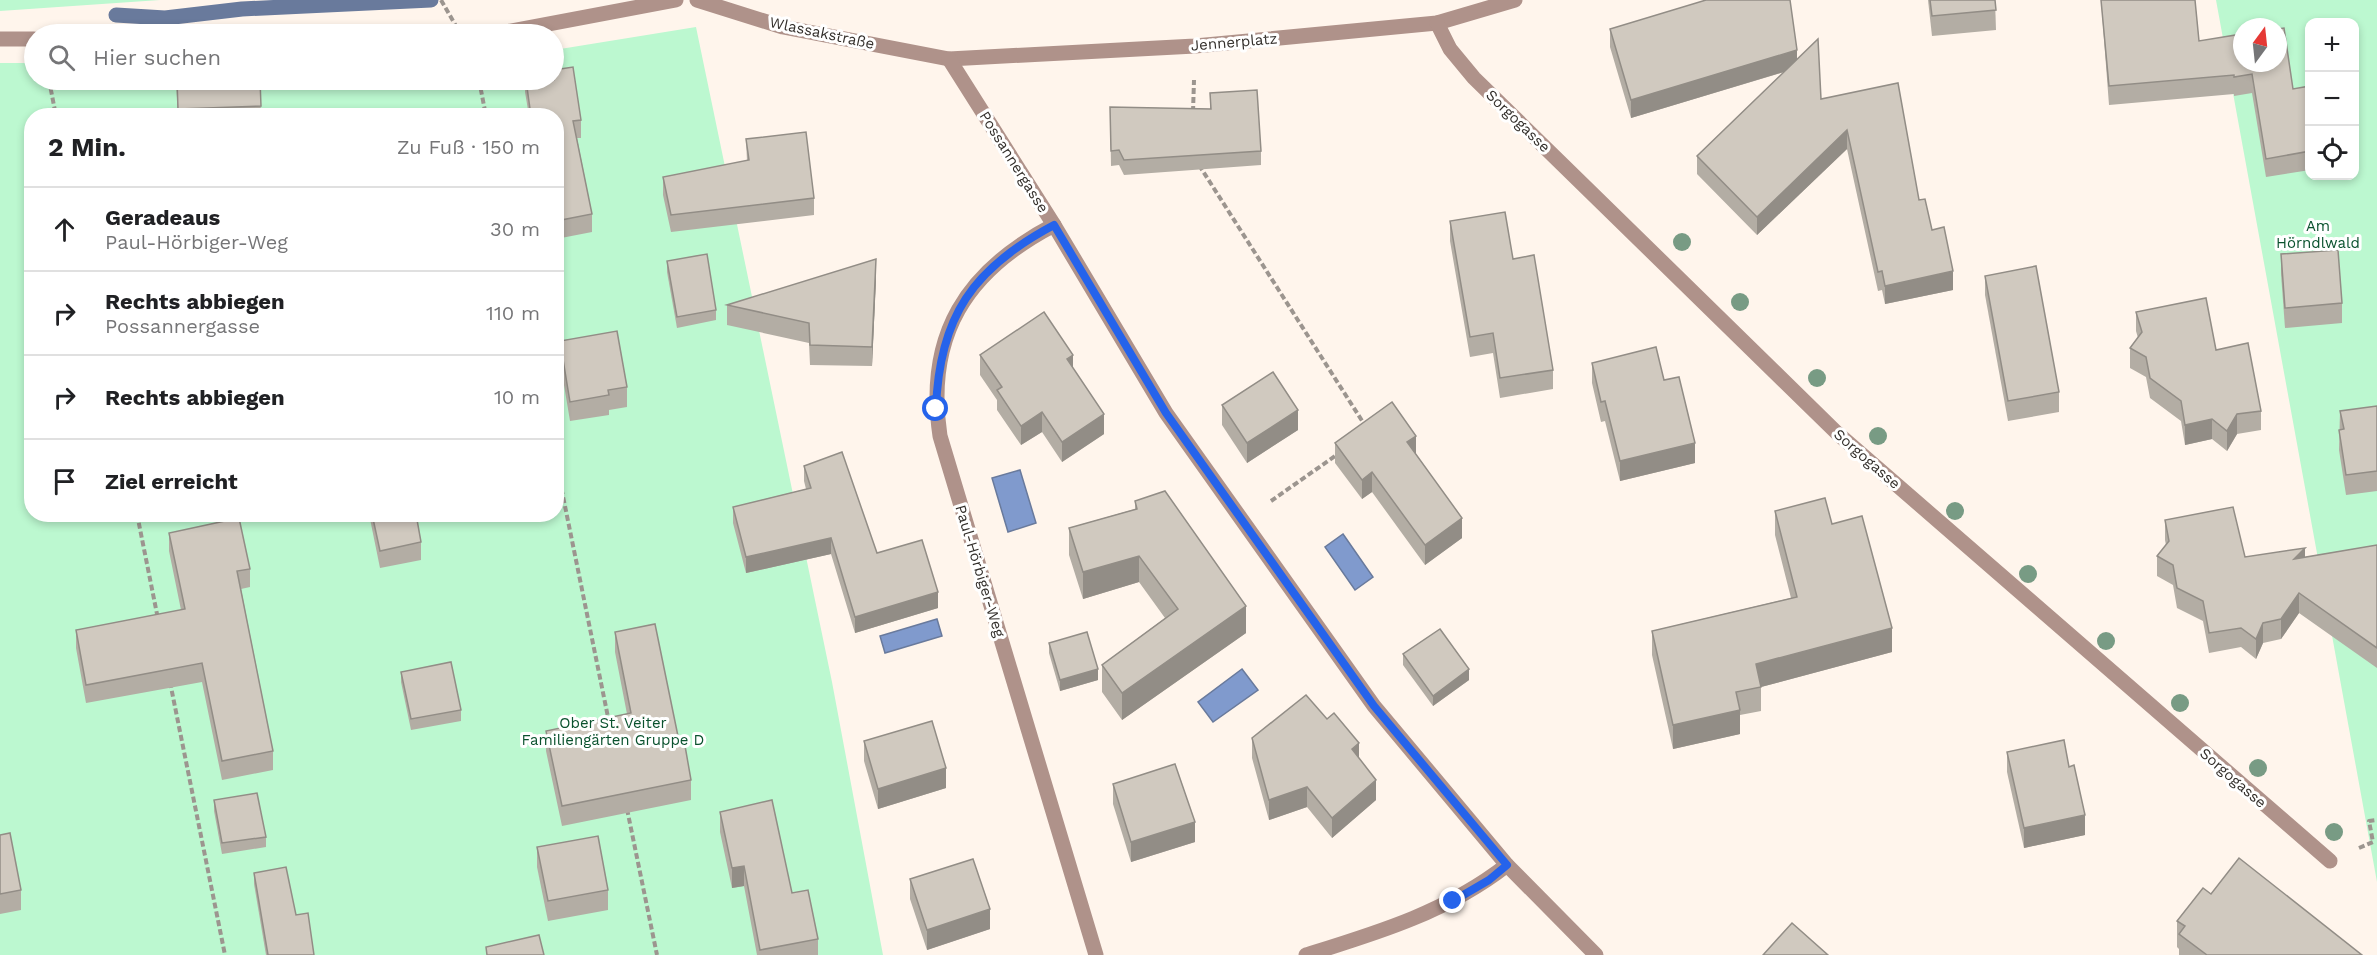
<!DOCTYPE html>
<html lang="de">
<meta charset="utf-8">
<style>
:root{--surface:#fff;--page:#f6f6f6;--text:#202124;--muted:#757577;--line:#e0e0e0}
body{margin:0;font-family:"Work Sans",sans-serif;background:var(--page);color:var(--text)}
.controls{position:absolute;right:18px;top:18px;display:grid;overflow:hidden;border-radius:12px;box-shadow:0 3px 9px #0003}
.controls button{width:54px;height:54px;display:grid;place-items:center;padding:0;border:0;border-bottom:2px solid var(--line);background:var(--surface);color:var(--text);font:30px sans-serif}
.compass{position:absolute;left:2233px;top:18px;width:54px;height:54px;border-radius:50%;background:var(--surface);box-shadow:0 3px 9px #0003;rotate:15deg}
.stop{position:absolute;width:18px;height:18px;margin:-14px;border:4px solid #2563eb;border-radius:50%;background:#fff}
.stop.end{background:#2563eb;border-color:#fff;box-shadow:0 2px 6px #0008}
.list{margin:0;padding:0;list-style:none}
h2{display:flex;justify-content:space-between;align-items:center;height:78px;margin:0;padding:0 24px;font-size:26px}
h2 small{font-size:20px;font-weight:400;color:var(--muted)}
.list li{display:grid;grid-template-columns:39px 1fr auto;gap:18px;align-items:center;box-sizing:border-box;height:84px;padding:0 24px;border-top:2px solid var(--line)}
.list b{display:block;font-size:22px;white-space:nowrap}
.list p{margin:0;font-size:20px;white-space:nowrap;color:var(--muted)}
.list em{font-size:20px;font-style:normal;color:var(--muted)}
.icon{flex:none;width:33px;height:33px;fill:none;stroke:currentColor;stroke-width:2;stroke-linecap:round;stroke-linejoin:round}
.map{position:relative;flex:none;width:2377px;height:955px;overflow:hidden}
.search{position:absolute;background:var(--surface);box-shadow:0 3px 9px #0003;left:24px;top:24px;width:540px;height:66px;display:flex;align-items:center;gap:15px;box-sizing:border-box;padding:0 21px;border-radius:33px;color:var(--muted);font-size:22px}
.panel{position:absolute;background:var(--surface);box-shadow:0 3px 9px #0003;left:24px;top:108px;width:540px;height:414px;border-radius:24px}
.map>svg:first-child{display:block}
.green{fill:#bcf8d0;fill-rule:evenodd}
.water{fill:#809acd;stroke:#697a9c;stroke-width:1.5}
.lines{fill:none;stroke-linecap:round;stroke-linejoin:round}
.stream{stroke:#697a9c;stroke-width:15}
.path{stroke:#9c958f;stroke-width:4;stroke-dasharray:6 3;stroke-linecap:butt}
.minor{stroke:#af928a;stroke-width:15}
.tree{fill:#789b84}
.wall{fill:#b3ada4}
.shaded-wall{fill:#928d86}
.building{fill:#d0c9bf;stroke:#928d86;stroke-width:1.5}
.route{stroke:#2563eb;stroke-width:8}
.labels{text-anchor:middle;stroke-width:6;stroke-linejoin:round;paint-order:stroke}
.street-label{font-size:15px;fill:#322e2a;stroke:#fff}
.park-label{font-size:15px;fill:#0a522e;stroke:#fff}
</style>
<div class="map">
<svg width="2377" height="955" viewBox="0 0 2377 955">
<rect width="100%" height="100%" fill="#fff5ec"/>
<!-- green -->
<g class="green">
<polygon points="0,0 160,0 0,11"/>
<path d="M2216 0H2377V882ZM2310 22H2354V176H2310ZM2242 27H2278V63H2242Z"/>
<path d="M696 27 832 682 883 955H0V63H34V80H554V50ZM32 116H556V514H32Z"/>
</g>
<!-- water -->
<g class="water">
<polygon points="1020,470 1036,523 1008,532 992,478"/>
<polygon points="1343,534 1373,577 1355,590 1325,547"/>
<polygon points="937,619 942,636 885,653 880,636"/>
<polygon points="1242,669 1258,690 1213,722 1198,702"/>
</g>
<g class="lines">
<!-- stream -->
<polyline class="stream" points="116,15 165,18 242,9 431,0"/>
<!-- path -->
<g class="path">
<polyline points="441,0 460,33"/>
<polyline points="49,80 56,116"/>
<polyline points="479,80 486,116"/>
<polyline points="1193,112 1194,80"/>
<polyline points="1199,165 1366,427"/>
<polyline points="556,462 609,722"/>
<polyline points="1271,501 1338,454"/>
<polyline points="137,514 158,619"/>
<polyline points="170,682 225,955"/>
<polyline points="627,809 657,955"/>
<polyline points="2359,848 2373,842 2369,821 2377,820"/>
</g>
<!-- minor -->
<g class="minor">
<polyline points="697,0 783,27 949,59 1195,46 1437,23 1515,0"/>
<polyline points="1437,23 1450,49 1474,78 1837,433 2330,861"/>
<polyline points="495,34 676,0"/>
<polyline points="0,39 34,39"/>
<polyline points="949,59 1054,225 1166,413 1374,706 1507,865 1596,955"/>
<path d="M1054 225C966 271 925 335 940 436L1096 955"/>
<path d="M1306 955C1377 933 1447 912 1507 865"/>
</g>
</g>
<!-- trees -->
<g class="tree">
<circle cx="1682" cy="242" r="9"/>
<circle cx="1740" cy="302" r="9"/>
<circle cx="1817" cy="378" r="9"/>
<circle cx="1878" cy="436" r="9"/>
<circle cx="1955" cy="511" r="9"/>
<circle cx="2028" cy="574" r="9"/>
<circle cx="2106" cy="641" r="9"/>
<circle cx="2180" cy="703" r="9"/>
<circle cx="2258" cy="768" r="9"/>
<circle cx="2334" cy="832" r="9"/>
</g>
<!-- wall -->
<g class="wall">
<polygon points="1928,0 1995,0 1996,30 1932,36"/>
<polygon points="2101,0 2195,0 2199,41 2293,89 2310,86 2310,170 2266,177 2252,93 2234,96 2234,94 2109,105"/>
<polygon points="1610,29 1797,59 1821,99 1919,200 1932,230 1953,290 1885,304 1882,290 1878,291 1847,149 1757,235 1697,174 1697,156 1784,72 1631,118 1610,47"/>
<polygon points="176,80 260,80 261,116 178,116"/>
<polygon points="525,80 554,80 581,120 581,138 577,138 592,214 592,232 556,239 556,116 529,116 525,92"/>
<polygon points="1210,93 1261,151 1261,165 1124,175 1119,165 1111,166 1110,107 1210,109"/>
<polygon points="746,139 814,198 814,215 671,232 663,195 663,177 747,161"/>
<polygon points="1450,221 1513,259 1553,370 1553,389 1500,398 1493,353 1470,357 1450,241"/>
<polygon points="2281,254 2342,303 2342,323 2285,328 2281,274"/>
<polygon points="667,261 716,310 716,320 677,328 667,272"/>
<polygon points="1985,276 2059,392 2059,412 2008,421 1985,295"/>
<polygon points="876,279 872,366 810,365 809,343 727,325 727,305"/>
<polygon points="2136,312 2216,350 2261,411 2261,430 2237,434 2227,451 2212,439 2185,445 2181,421 2150,398 2146,377 2130,368 2130,348 2138,338 2136,331"/>
<polygon points="560,341 627,387 627,407 609,410 609,415 570,421 560,361"/>
<polygon points="980,355 1073,368 1104,434 1062,462 1042,432 1021,445 997,410 997,400 980,375"/>
<polygon points="1592,363 1664,380 1695,463 1620,481 1605,421 1601,422 1592,383"/>
<polygon points="1222,405 1298,430 1247,463 1222,425"/>
<polygon points="2377,406 2377,491 2346,495 2339,450 2340,411"/>
<polygon points="1335,443 1416,454 1462,538 1425,565 1372,492 1362,499 1335,463"/>
<polygon points="804,466 877,553 938,608 855,633 831,554 746,573 733,523 733,507 806,489 804,481"/>
<polygon points="1135,501 1246,633 1122,720 1102,692 1102,665 1165,618 1139,582 1083,599 1069,555 1069,528 1135,509"/>
<polygon points="1775,511 1832,524 1892,652 1761,687 1761,711 1740,715 1740,734 1673,749 1652,655 1652,631 1791,598 1775,535"/>
<polygon points="369,514 416,514 421,542 421,560 380,568"/>
<polygon points="2165,520 2245,557 2305,557 2377,545 2377,668 2299,613 2281,639 2263,643 2256,659 2241,647 2209,653 2203,621 2177,608 2173,585 2157,576 2157,556 2166,545 2165,540"/>
<polygon points="169,533 250,569 250,587 241,589 273,751 273,770 222,780 202,682 86,703 76,648 76,630 181,610 169,551"/>
<polygon points="615,632 679,741 691,780 691,800 562,826 546,751 546,731 627,714 615,652"/>
<polygon points="1049,643 1098,680 1060,691 1049,653"/>
<polygon points="1403,654 1469,680 1433,706 1403,665"/>
<polygon points="401,672 461,710 461,721 411,730 401,682"/>
<polygon points="1252,738 1359,758 1376,800 1332,838 1307,807 1269,820 1252,758"/>
<polygon points="864,741 946,788 878,809 864,761"/>
<polygon points="2007,752 2069,767 2085,835 2024,848 2007,772"/>
<polygon points="1113,784 1195,842 1131,862 1113,804"/>
<polygon points="214,800 266,837 266,847 222,854 214,811"/>
<polygon points="720,812 792,893 818,939 818,955 757,955 744,886 732,888 720,832"/>
<polygon points="0,835 21,890 21,910 0,914"/>
<polygon points="537,847 608,890 608,910 548,921 537,867"/>
<polygon points="254,873 296,915 314,955 266,955 254,884"/>
<polygon points="910,879 990,929 927,950 910,899"/>
<polygon points="2211,894 2362,955 2179,955 2179,949 2177,947 2177,921"/>
</g>
<!-- shaded-wall -->
<g class="shaded-wall">
<polygon points="1797,50 1797,68 1631,118 1631,100"/>
<polygon points="1847,130 1847,149 1757,235 1757,217"/>
<polygon points="876,259 876,279 872,366 872,347"/>
<polygon points="1953,271 1953,290 1885,304 1885,286"/>
<polygon points="1073,355 1073,375 1067,359"/>
<polygon points="1298,410 1298,430 1247,463 1247,443"/>
<polygon points="1042,412 1042,432 1021,445 1021,426"/>
<polygon points="1104,414 1104,434 1062,462 1062,442"/>
<polygon points="2237,414 2237,434 2227,451 2227,431"/>
<polygon points="2212,419 2212,439 2185,445 2185,425"/>
<polygon points="1416,436 1416,455 1407,442"/>
<polygon points="1695,443 1695,463 1620,481 1620,461"/>
<polygon points="1372,472 1372,492 1362,499 1362,480"/>
<polygon points="1462,518 1462,538 1425,565 1425,545"/>
<polygon points="831,538 831,554 746,573 746,557"/>
<polygon points="2305,548 2305,568 2294,559"/>
<polygon points="1139,556 1139,582 1083,599 1083,572"/>
<polygon points="938,592 938,608 855,633 855,617"/>
<polygon points="2299,593 2299,613 2281,639 2281,619"/>
<polygon points="1246,606 1246,633 1122,720 1122,693"/>
<polygon points="2263,623 2263,643 2256,659 2256,639"/>
<polygon points="1892,628 1892,652 1761,687 1756,664"/>
<polygon points="1098,669 1098,680 1060,691 1060,680"/>
<polygon points="1469,669 1469,680 1433,706 1433,696"/>
<polygon points="1740,710 1740,734 1673,749 1673,725"/>
<polygon points="1359,743 1359,763 1352,749"/>
<polygon points="946,768 946,788 878,809 878,789"/>
<polygon points="1376,780 1376,800 1332,838 1332,818"/>
<polygon points="1307,787 1307,807 1269,820 1269,800"/>
<polygon points="2085,815 2085,835 2024,848 2024,828"/>
<polygon points="1195,822 1195,842 1131,862 1131,842"/>
<polygon points="744,866 744,886 732,888 732,868"/>
<polygon points="990,909 990,929 927,950 927,930"/>
</g>
<!-- building -->
<g class="building">
<polygon points="1706,0 1790,0 1797,50 1631,100 1610,29"/>
<polygon points="1930,0 1995,0 1996,10 1932,16"/>
<polygon points="2101,0 2195,0 2199,41 2242,34 2242,63 2278,63 2278,29 2284,28 2293,89 2310,86 2310,151 2266,159 2252,74 2234,77 2234,75 2109,86"/>
<polygon points="1818,39 1821,99 1898,83 1919,200 1925,199 1932,230 1944,227 1953,271 1885,286 1882,271 1878,272 1847,130 1757,217 1697,156"/>
<polygon points="573,67 581,120 573,121 592,214 556,221 556,116 531,116 526,80 554,80 554,70"/>
<polygon points="177,80 260,80 261,106 178,109"/>
<polygon points="1257,90 1261,151 1124,160 1119,150 1111,151 1110,107 1211,109 1210,93"/>
<polygon points="806,132 814,198 671,215 663,177 749,160 746,139"/>
<polygon points="1505,212 1513,259 1534,255 1553,370 1500,378 1493,333 1470,337 1450,221"/>
<polygon points="2338,250 2342,303 2285,308 2281,254"/>
<polygon points="707,254 716,310 677,317 667,261"/>
<polygon points="876,259 872,347 810,345 809,323 727,305"/>
<polygon points="2036,266 2059,392 2008,401 1985,276"/>
<polygon points="2206,298 2216,350 2248,343 2261,411 2237,414 2227,431 2212,419 2185,425 2181,401 2150,378 2146,357 2130,348 2142,332 2136,312"/>
<polygon points="1044,312 1073,355 1067,359 1104,414 1062,442 1042,412 1021,426 997,390 1002,387 980,355"/>
<polygon points="617,331 627,387 608,390 609,395 570,402 560,341"/>
<polygon points="1656,347 1664,380 1679,377 1695,443 1620,461 1605,401 1601,402 1592,363"/>
<polygon points="1273,372 1298,410 1247,443 1222,405"/>
<polygon points="1392,402 1416,436 1407,442 1462,518 1425,545 1372,472 1362,480 1335,443"/>
<polygon points="2377,406 2377,471 2346,475 2339,430 2344,429 2340,411"/>
<polygon points="842,452 877,553 922,540 938,592 855,617 831,538 746,557 733,507 811,488 804,466"/>
<polygon points="1165,491 1246,606 1122,693 1102,665 1178,609 1139,556 1083,572 1069,528 1137,509 1135,501"/>
<polygon points="1825,498 1832,524 1862,516 1892,628 1756,664 1761,687 1736,692 1740,710 1673,725 1652,631 1797,597 1775,511"/>
<polygon points="2233,507 2245,557 2305,548 2294,559 2377,545 2377,648 2299,593 2281,619 2263,623 2256,639 2241,628 2209,633 2203,601 2177,588 2173,565 2157,556 2169,541 2165,520"/>
<polygon points="372,514 416,514 421,542 380,551"/>
<polygon points="239,518 250,569 237,571 273,751 222,761 202,663 86,685 76,630 185,609 169,533"/>
<polygon points="655,624 679,741 684,740 691,780 562,806 546,731 631,713 615,632"/>
<polygon points="1440,629 1469,669 1433,696 1403,654"/>
<polygon points="1087,632 1098,669 1060,680 1049,643"/>
<polygon points="451,662 461,710 411,719 401,672"/>
<polygon points="1306,695 1327,719 1334,713 1359,743 1352,749 1376,780 1332,818 1307,787 1269,800 1252,738"/>
<polygon points="932,721 946,768 878,789 864,741"/>
<polygon points="2064,740 2069,767 2074,765 2085,815 2024,828 2007,752"/>
<polygon points="1175,764 1195,822 1131,842 1113,784"/>
<polygon points="257,793 266,837 222,843 214,800"/>
<polygon points="772,800 792,893 808,890 818,939 760,950 744,866 732,868 720,812"/>
<polygon points="10,833 21,890 0,894 0,835"/>
<polygon points="598,836 608,890 548,901 537,847"/>
<polygon points="2239,858 2362,955 2207,955 2179,934 2185,926 2177,921 2203,888 2211,894"/>
<polygon points="973,859 990,909 927,930 910,879"/>
<polygon points="286,867 296,915 308,913 314,955 268,955 254,873"/>
<polygon points="1792,923 1828,955 1763,955"/>
<polygon points="539,935 544,955 487,955 486,947"/>
</g>
<g class="lines">
<!-- route -->
<path class="route" d="M936 409C939 317 973 268 1054 225L1166 413 1374 706 1507 865 1489 880 1453 901"/>
</g>
<g class="labels">
<!-- street labels -->
<g class="street-label">
<text transform="translate(822 33) rotate(12)" y="5">Wlassakstraße</text>
<text transform="translate(1234 42) rotate(-5)" y="5">Jennerplatz</text>
<text transform="translate(1518 121) rotate(44)" y="5">Sorgogasse</text>
<text transform="translate(1014 162) rotate(58)" y="5">Possannergasse</text>
<text transform="translate(1867 459) rotate(41)" y="5">Sorgogasse</text>
<text transform="translate(980 571) rotate(73)" y="5">Paul-Hörbiger-Weg</text>
<text transform="translate(2233 778) rotate(41)" y="5">Sorgogasse</text>
</g>
<!-- park labels -->
<g class="park-label">
<text x="2318" y="231">Am<tspan x="2318" dy="17">Hörndlwald</tspan></text>
<text x="613" y="728">Ober St. Veiter<tspan x="613" dy="17">Familiengärten Gruppe D</tspan></text>
</g>
</g>
</svg>
<div class="controls">
<button>+</button>
<button>−</button>
<button><svg class="icon" aria-label="locate" viewBox="0 0 24 24"><circle cx="12" cy="12" r="6"/><path d="M12 2v4M12 18v4M2 12h4M18 12h4"/></svg></button>
</div>
<svg class="compass" viewBox="-18 -18 36 36"><path d="M0-13l5 13h-10z" fill="#e53935"/><path d="M0 13l5-13h-10z" fill="#757577"/></svg>
<div class="stop" style="left:936px;top:409px"></div>
<div class="stop end" style="left:1453px;top:901px"></div>
<div class="search"><svg class="icon" aria-label="search" viewBox="0 0 24 24"><circle cx="10" cy="10" r="6"/><path d="M15 15l6 6"/></svg>Hier suchen</div>
<section class="panel">
<h2>2 Min.<small>Zu Fuß · 150 m</small></h2>
<ul class="list">
<li><svg class="icon" aria-label="ahead" viewBox="0 0 24 24"><path d="M12 20V5M6 11l6-6 6 6"/></svg><div><b>Geradeaus</b><p>Paul-Hörbiger-Weg</p></div><em>30 m</em></li>
<li><svg class="icon" aria-label="right" viewBox="0 0 24 24"><path d="M7 20v-9h11M14 6l5 5-5 5"/></svg><div><b>Rechts abbiegen</b><p>Possannergasse</p></div><em>110 m</em></li>
<li><svg class="icon" aria-label="right" viewBox="0 0 24 24"><path d="M7 20v-9h11M14 6l5 5-5 5"/></svg><div><b>Rechts abbiegen</b></div><em>10 m</em></li>
<li><svg class="icon" aria-label="arrive" viewBox="0 0 24 24"><path d="M6 21V4h12l-3 4 3 4H6"/></svg><div><b>Ziel erreicht</b></div></li>
</ul>
</section>
</div>
